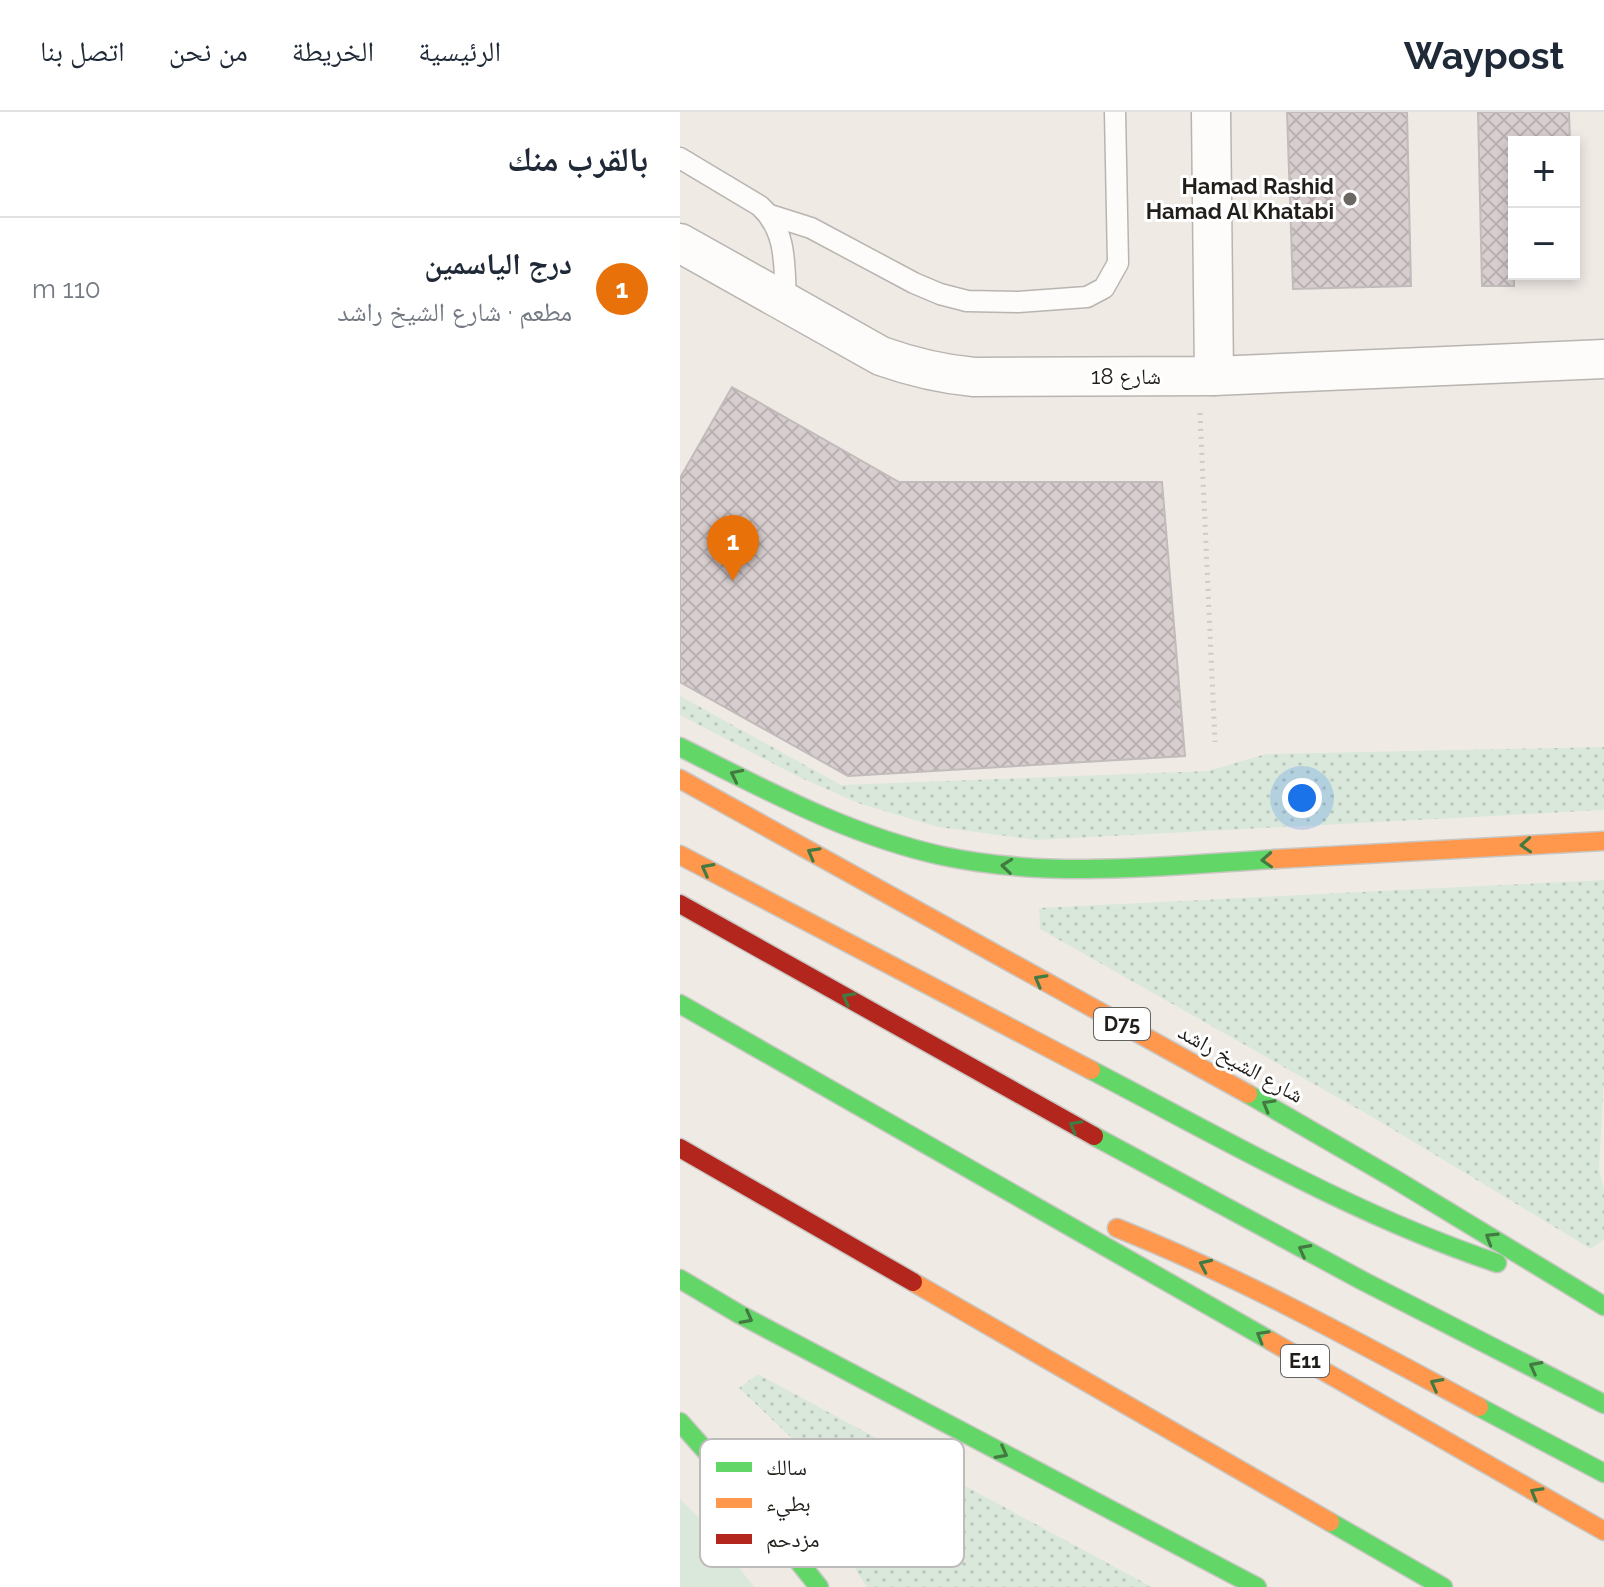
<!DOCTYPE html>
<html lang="ar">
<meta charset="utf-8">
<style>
:root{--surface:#fff;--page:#f2f2f3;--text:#1f2937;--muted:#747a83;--line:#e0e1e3;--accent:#ea580c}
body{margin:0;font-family:Raleway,"Noto Naskh Arabic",sans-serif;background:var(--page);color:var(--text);direction:rtl}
.controls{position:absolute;right:24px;top:24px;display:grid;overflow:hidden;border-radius:0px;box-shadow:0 4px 12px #0003}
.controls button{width:72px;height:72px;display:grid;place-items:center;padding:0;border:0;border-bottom:2px solid var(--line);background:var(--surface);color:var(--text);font:40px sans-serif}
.you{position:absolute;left:622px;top:686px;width:28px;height:28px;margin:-20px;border:6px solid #fff;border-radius:50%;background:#1a73e8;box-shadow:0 0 0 12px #1a73e833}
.badge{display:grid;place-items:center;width:52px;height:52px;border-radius:50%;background:var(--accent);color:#fff;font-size:26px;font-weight:700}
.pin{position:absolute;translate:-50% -66px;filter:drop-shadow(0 2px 4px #0008)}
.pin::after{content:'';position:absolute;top:42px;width:28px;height:24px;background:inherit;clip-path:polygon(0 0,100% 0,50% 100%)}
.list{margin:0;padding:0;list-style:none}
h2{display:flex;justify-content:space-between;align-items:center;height:104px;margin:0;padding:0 32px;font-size:34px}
h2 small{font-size:26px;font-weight:400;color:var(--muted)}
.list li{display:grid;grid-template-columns:52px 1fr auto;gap:24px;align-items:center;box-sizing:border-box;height:144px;padding:0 32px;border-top:2px solid var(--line)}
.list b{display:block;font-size:30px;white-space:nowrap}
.list p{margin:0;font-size:26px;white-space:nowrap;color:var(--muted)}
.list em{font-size:26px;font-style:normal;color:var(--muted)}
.map{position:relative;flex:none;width:924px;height:1475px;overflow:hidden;direction:ltr}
header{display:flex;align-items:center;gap:48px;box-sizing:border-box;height:112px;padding:0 40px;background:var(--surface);border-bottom:2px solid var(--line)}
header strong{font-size:38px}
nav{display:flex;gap:44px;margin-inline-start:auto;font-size:28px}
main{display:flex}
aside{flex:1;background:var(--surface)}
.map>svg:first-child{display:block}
.grass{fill:url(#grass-dots)}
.garden{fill:#dae8dc}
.building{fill:url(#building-cross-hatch);stroke:#c1bcbb;stroke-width:2}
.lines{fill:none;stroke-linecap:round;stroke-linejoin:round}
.lane-casing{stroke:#b8b4b0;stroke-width:23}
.street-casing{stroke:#b8b4b0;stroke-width:41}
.fast-casing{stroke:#c9c7c3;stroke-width:21}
.slow-casing{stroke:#c9c7c3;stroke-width:21}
.jam-casing{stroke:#c9c7c3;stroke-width:21}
.path{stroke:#cdccca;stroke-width:5;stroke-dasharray:2 6;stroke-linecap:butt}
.lane{stroke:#fdfcfb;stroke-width:20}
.street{stroke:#fdfcfb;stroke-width:38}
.fast{stroke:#63d668;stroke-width:18}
.slow{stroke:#ff974d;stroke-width:18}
.jam{stroke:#b3261e;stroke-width:18}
.oneway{stroke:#427a42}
.poi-dot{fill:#6a6662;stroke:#fff;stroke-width:3}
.labels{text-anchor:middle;stroke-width:6;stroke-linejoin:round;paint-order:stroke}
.shield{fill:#fff;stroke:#64625f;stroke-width:2}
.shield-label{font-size:20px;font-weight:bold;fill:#221f1b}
.poi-label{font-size:22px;font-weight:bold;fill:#221f1b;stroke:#fff;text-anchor:end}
.street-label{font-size:22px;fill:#221f1b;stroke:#fff}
.key{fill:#fff;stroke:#bdbcbb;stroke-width:2}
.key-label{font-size:22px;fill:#221f1b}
</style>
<header>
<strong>Waypost</strong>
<nav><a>الرئيسية</a><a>الخريطة</a><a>من نحن</a><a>اتصل بنا</a></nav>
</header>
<main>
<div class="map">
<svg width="924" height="1475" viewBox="0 0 924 1475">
<defs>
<pattern id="grass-dots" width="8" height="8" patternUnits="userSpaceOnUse" patternTransform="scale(2)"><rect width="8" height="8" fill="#dae8dc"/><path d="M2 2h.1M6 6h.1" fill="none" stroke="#bbc7bc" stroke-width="1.8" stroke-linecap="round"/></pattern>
<pattern id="building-cross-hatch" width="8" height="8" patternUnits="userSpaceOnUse" patternTransform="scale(2)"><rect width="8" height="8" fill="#d8ced0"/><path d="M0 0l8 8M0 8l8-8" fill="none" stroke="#b9b0b2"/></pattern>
</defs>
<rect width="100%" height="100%" fill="#f0eae5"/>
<!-- grass -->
<g class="grass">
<polygon points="0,584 161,673 528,659 586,642 924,635 924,698 357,728 258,715 178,691 117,664 0,603"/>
<polygon points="924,768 924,968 919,1057 924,1077 924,1127 911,1137 694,1006 360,817 359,796"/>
<polygon points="78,1262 472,1475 187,1475 137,1398 137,1368 118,1332 59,1276"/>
</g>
<!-- garden -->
<polygon class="garden" points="0,1387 27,1414 74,1475 0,1475"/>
<!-- building -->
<g class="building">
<polygon points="607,0 727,0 731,174 613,177"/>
<polygon points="798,0 889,0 890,30 834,30 834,174 802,174"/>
<polygon points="52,275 219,370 482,370 505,644 168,664 0,570 0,366"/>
</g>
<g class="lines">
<!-- lane casing -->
<g class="lane-casing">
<g id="lane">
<path d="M0 46 80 94C108 120 104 155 106 191"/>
<polyline points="90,103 131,116 234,171 260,182 287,189 338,190 407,185 424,176 438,151 435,0"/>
</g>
</g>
<!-- street casing -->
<g class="street-casing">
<g id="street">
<polyline points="531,0 534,264"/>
<path d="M0 131 201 244C232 255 261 262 294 265L534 264 924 247"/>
</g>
</g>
<!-- fast casing -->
<g class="fast-casing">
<g id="fast">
<path d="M0 635C84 677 170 724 263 744 371 767 486 754 595 747"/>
<polyline points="0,892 591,1229"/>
<path d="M411 958C544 1027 674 1103 817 1151"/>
<polyline points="568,982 713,1066 924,1194"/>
<polyline points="414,1024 685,1170 924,1292"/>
<polyline points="0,1167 59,1202 577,1475"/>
<polyline points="799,1295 924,1361"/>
<polyline points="0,1310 72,1391 139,1475"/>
<polyline points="650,1410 763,1475"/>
</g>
</g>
<!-- slow casing -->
<g class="slow-casing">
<g id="slow">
<polyline points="0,667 568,982"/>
<polyline points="0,743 411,958"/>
<polyline points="595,747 924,729"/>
<path d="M437 1116C562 1166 680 1231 799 1295"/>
<polyline points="233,1170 650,1410"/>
<polyline points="591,1229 924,1419"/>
</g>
</g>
<!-- jam casing -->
<g class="jam-casing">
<g id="jam">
<polyline points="0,792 414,1024"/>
<polyline points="0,1036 233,1170"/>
</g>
</g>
<!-- path -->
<polyline class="path" points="520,301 535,630"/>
<!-- lane -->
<use href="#lane" class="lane"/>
<!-- street -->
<use href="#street" class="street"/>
<!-- fast -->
<use href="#fast" class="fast"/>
<!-- slow -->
<use href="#slow" class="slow"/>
<!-- jam -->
<use href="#jam" class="jam"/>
</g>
<!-- one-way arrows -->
<defs><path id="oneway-chevron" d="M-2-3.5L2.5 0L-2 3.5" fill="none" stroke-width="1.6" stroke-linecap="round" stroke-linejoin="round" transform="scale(2)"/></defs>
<g class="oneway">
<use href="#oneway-chevron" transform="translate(56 663) rotate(-154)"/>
<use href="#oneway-chevron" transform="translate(846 733) rotate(177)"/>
<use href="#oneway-chevron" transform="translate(133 741) rotate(-151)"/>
<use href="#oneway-chevron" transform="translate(587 748) rotate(177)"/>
<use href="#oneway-chevron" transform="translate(327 754) rotate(-174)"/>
<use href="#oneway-chevron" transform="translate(27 757) rotate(-152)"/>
<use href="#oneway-chevron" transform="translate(360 868) rotate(-151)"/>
<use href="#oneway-chevron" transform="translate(168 886) rotate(-151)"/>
<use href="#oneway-chevron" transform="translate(588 993) rotate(-150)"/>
<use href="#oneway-chevron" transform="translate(395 1014) rotate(-151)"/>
<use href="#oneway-chevron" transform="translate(811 1126) rotate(-148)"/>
<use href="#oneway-chevron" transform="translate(624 1138) rotate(-152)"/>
<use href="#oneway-chevron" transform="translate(525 1153) rotate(-155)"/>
<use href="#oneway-chevron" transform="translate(67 1206) rotate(28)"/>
<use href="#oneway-chevron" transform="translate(582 1224) rotate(-150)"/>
<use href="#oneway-chevron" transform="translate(855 1255) rotate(-152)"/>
<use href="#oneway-chevron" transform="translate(756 1272) rotate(-152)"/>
<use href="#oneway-chevron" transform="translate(322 1341) rotate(28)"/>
<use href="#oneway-chevron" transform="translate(856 1381) rotate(-150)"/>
</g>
<!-- markers -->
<circle class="poi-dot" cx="670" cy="87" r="8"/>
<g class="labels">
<!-- shield labels -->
<g class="shield">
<rect x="414" y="896" width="56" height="32" rx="6"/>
<rect x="601" y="1233" width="48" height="32" rx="6"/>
</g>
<g class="shield-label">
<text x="442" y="919">D75</text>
<text x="625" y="1256">E11</text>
</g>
<!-- poi labels -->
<g class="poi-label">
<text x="654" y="82">Hamad Rashid<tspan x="654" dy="25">Hamad Al Khatabi</tspan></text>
</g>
<!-- street labels -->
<g class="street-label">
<text x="446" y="272">شارع 18</text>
<text transform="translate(561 951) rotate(29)" y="8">شارع الشيخ راشد</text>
</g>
</g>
<!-- legend -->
<rect x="20" y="1327" width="264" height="128" rx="12" class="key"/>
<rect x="36" y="1350" width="36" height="10" fill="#63d668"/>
<rect x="36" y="1386" width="36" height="10" fill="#ff974d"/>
<rect x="36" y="1422" width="36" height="10" fill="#b3261e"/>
<g class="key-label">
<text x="86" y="1363">سالك</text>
<text x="86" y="1399">بطيء</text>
<text x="86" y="1435">مزدحم</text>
</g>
</svg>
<div class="controls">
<button>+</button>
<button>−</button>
</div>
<div class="you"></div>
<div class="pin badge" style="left:53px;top:469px;background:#e8710a">1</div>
</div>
<aside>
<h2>بالقرب منك<small></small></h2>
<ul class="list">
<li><span class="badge" style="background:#e8710a">1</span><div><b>درج الياسمين</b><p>مطعم · شارع الشيخ راشد</p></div><em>110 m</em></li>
</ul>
</aside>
</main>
